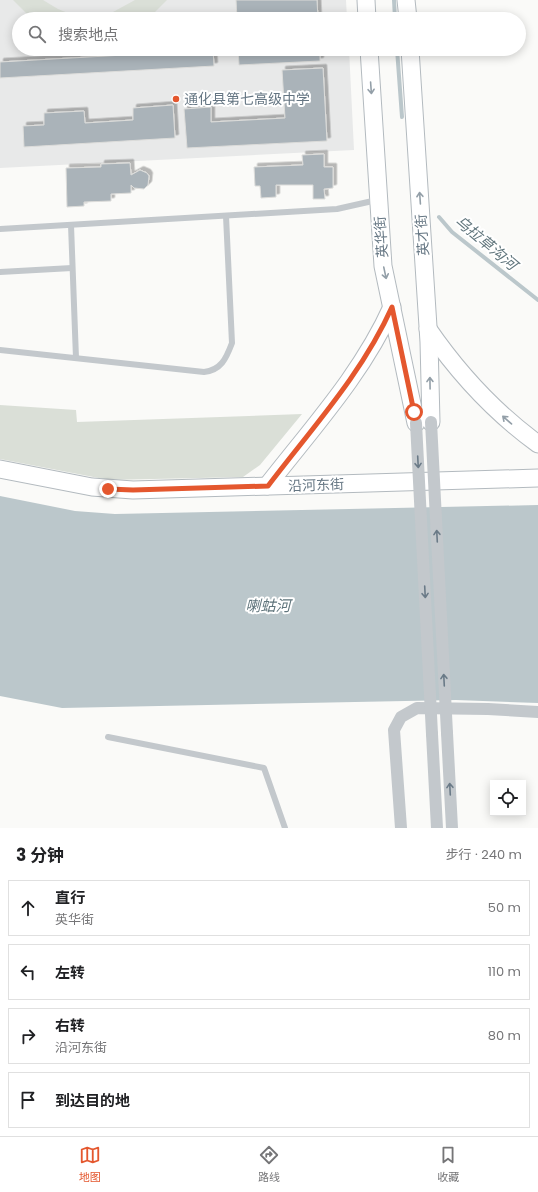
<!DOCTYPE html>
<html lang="zh">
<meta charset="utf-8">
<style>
:root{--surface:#fff;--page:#f2f2f2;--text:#202124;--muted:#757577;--line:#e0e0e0;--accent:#e4572e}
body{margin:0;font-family:Poppins,"Noto Sans SC",sans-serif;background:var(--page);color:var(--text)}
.controls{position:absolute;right:12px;bottom:12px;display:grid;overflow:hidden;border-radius:0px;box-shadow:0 2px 10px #0003}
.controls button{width:36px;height:36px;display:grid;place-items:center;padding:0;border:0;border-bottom:1px solid var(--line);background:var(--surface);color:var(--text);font:20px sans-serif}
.stop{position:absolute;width:12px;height:12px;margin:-9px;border:3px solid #e4572e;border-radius:50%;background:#fff}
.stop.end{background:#e4572e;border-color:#fff;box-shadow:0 1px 4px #0008}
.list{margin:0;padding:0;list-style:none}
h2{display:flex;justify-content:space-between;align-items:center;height:52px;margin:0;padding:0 16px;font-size:17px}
h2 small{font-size:13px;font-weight:400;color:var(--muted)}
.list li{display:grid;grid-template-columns:26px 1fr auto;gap:12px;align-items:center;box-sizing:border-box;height:56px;margin:0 8px 8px;padding:0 8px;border:1px solid var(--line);border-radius:0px}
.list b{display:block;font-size:15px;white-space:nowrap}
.list p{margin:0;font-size:13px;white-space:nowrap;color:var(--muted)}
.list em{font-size:13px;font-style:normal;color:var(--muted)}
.icon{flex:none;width:22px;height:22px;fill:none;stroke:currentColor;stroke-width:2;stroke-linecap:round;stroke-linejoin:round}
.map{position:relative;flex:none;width:538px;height:828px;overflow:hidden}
.search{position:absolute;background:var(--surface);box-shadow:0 2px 10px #0003;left:12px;right:12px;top:12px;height:44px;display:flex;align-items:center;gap:10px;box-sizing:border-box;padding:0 14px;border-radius:22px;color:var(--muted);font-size:15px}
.sheet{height:308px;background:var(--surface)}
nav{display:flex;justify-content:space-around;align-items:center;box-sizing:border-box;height:56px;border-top:1px solid var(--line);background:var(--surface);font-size:11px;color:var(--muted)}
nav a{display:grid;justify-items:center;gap:2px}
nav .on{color:var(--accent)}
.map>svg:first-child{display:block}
.built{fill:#e8e9e9}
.green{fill:#dadfd7}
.water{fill:#bbc7cb}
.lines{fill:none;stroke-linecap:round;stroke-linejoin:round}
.stream{stroke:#bbc7cb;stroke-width:4}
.building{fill:#aab3b9;stroke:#dcdcda;filter:url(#shadow)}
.secondary-casing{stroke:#b3babf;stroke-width:19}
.lane{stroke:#c3c8cc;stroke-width:6}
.street{stroke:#c3c8cc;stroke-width:12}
.secondary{stroke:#fff;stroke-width:17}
.street-bridge{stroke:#c3c8cc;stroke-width:12}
.oneway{stroke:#939fa8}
.oneway2{stroke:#6a7a87}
.route{stroke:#e4572e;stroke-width:5}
.poi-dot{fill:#e4572e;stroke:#fff;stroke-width:1.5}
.labels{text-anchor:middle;stroke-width:4;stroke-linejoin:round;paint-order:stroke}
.poi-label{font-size:14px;fill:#657683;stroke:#fff;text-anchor:start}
.street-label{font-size:14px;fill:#657683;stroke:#fff}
.water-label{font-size:15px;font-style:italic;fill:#60757c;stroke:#fff}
</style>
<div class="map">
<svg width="538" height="828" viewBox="0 0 538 828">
<defs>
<filter id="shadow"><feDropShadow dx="3.5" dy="-3.5" stdDeviation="0" flood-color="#0004"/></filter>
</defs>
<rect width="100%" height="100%" fill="#fafaf8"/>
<!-- built -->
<polygon class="built" points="0,0 346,0 347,19 19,19 19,49 349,49 354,150 0,168"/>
<!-- green -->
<g class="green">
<polygon points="13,0 43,0 58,9 68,13 91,16 113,12 135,0 167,0 148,19 32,19"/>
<polygon points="0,405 76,410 77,422 302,414 260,465 243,477 109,480 0,459"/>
</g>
<!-- water -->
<polygon class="water" points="0,496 75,511 115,514 538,505 538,703 456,700 62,708 0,696"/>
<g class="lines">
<!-- stream -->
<g class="stream">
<polyline points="394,0 395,19"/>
<polyline points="397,49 402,117"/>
<polyline points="439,217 452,232 538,300"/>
</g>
</g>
<!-- building -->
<g class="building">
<polygon points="236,0 317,0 318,19 237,19"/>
<polygon points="238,49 320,49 320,61 239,65"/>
<polygon points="213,50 214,66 0,78 0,62"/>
<polygon points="323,68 327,141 187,148 184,109 211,107 211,122 285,118 282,70"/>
<polygon points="173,105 175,138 24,147 23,126 44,125 44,113 84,111 85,123 133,120 133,108"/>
<polygon points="324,154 324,167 333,167 333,188 324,189 325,199 313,199 313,185 276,185 276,197 261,198 260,186 255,186 254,167 303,165 302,155"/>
<polygon points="130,163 131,175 140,170 147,173 149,176 148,185 144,189 134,188 131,185 131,193 111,194 111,201 84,202 84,206 67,207 66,168 101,167 101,164"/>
</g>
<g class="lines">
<!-- secondary casing -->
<g class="secondary-casing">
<g id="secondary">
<polyline points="366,0 367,19"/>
<polyline points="406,0 408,19"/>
<polyline points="369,49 383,266 416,423"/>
<polyline points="410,49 429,342 431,422"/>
<path d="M428 329C459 374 494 412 538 444"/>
<polyline points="0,469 92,487 133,490 538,478"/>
<path d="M267 486C312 428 362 374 392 307"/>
</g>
</g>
<!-- lane -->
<g class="lane">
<polyline points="71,225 76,358"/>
<polyline points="0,229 337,209 377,200"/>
<polyline points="0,272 72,268"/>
<path d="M0 350 204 372C221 370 226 359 232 343L226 216"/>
<polyline points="108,737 264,768 285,828"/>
</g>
<!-- street -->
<g class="street">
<polyline points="447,733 452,828"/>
<polyline points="432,734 437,828"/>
<polyline points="401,828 394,730 401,717 417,708 488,709 538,712"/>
</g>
<!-- secondary -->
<use href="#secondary" class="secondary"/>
<!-- street-bridge -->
<g class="street-bridge">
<polyline points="431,422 447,733"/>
<polyline points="416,423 432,734"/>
</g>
</g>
<!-- one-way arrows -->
<defs><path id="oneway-shaft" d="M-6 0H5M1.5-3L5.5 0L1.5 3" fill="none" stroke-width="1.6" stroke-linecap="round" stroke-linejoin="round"/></defs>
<g class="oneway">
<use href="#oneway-shaft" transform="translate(371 88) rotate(86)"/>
<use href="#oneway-shaft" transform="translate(420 198) rotate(-94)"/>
<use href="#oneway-shaft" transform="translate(385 273) rotate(78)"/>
<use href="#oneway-shaft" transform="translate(430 383) rotate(-91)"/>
<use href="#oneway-shaft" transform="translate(507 420) rotate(-139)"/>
</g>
<g class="oneway2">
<use href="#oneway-shaft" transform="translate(418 462) rotate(87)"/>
<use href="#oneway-shaft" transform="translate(437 536) rotate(-93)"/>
<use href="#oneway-shaft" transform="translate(425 592) rotate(87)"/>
<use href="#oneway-shaft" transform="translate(444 680) rotate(-93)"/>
<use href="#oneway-shaft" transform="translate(450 789) rotate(-93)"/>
</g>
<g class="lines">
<!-- route -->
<path class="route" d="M108 489 133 490 268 486C312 428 362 374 392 307L414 412"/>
</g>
<!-- markers -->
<circle class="poi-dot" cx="176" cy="99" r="4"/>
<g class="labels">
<!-- poi labels -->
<g class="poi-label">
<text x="184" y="104">通化县第七高级中学</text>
</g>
<!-- street labels -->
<g class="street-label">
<text transform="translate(422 235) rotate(-94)" y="5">英才街</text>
<text transform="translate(381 237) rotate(-94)" y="5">英华街</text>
<text transform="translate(316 485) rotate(-2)" y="5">沿河东街</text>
</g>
<!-- water labels -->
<g class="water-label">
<text transform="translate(486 243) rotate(40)" y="5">乌拉草沟河</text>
<text x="268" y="611">喇蛄河</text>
</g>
</g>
</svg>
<div class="controls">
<button><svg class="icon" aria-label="locate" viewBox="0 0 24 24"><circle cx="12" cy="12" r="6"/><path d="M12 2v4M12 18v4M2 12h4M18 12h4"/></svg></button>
</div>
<div class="stop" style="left:414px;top:412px"></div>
<div class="stop end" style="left:108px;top:489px"></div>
<div class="search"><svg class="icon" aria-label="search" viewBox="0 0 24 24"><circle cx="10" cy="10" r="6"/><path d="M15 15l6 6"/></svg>搜索地点</div>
</div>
<section class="sheet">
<h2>3 分钟<small>步行 · 240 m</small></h2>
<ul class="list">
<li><svg class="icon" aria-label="ahead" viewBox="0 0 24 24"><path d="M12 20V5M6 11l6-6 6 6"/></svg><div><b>直行</b><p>英华街</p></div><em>50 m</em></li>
<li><svg class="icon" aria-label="left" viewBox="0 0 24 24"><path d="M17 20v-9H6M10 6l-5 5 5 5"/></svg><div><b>左转</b></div><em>110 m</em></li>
<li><svg class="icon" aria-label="right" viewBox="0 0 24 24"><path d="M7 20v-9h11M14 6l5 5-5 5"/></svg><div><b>右转</b><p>沿河东街</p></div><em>80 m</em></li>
<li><svg class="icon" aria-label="arrive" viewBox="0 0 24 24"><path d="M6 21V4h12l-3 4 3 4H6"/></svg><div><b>到达目的地</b></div></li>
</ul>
</section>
<nav>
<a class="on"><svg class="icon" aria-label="map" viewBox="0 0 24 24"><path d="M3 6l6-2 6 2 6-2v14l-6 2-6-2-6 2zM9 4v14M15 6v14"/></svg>地图</a>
<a><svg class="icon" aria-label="directions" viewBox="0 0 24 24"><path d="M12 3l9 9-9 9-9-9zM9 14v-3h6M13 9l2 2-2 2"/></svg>路线</a>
<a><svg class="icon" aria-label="saved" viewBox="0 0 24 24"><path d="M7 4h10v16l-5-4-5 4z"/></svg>收藏</a>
</nav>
